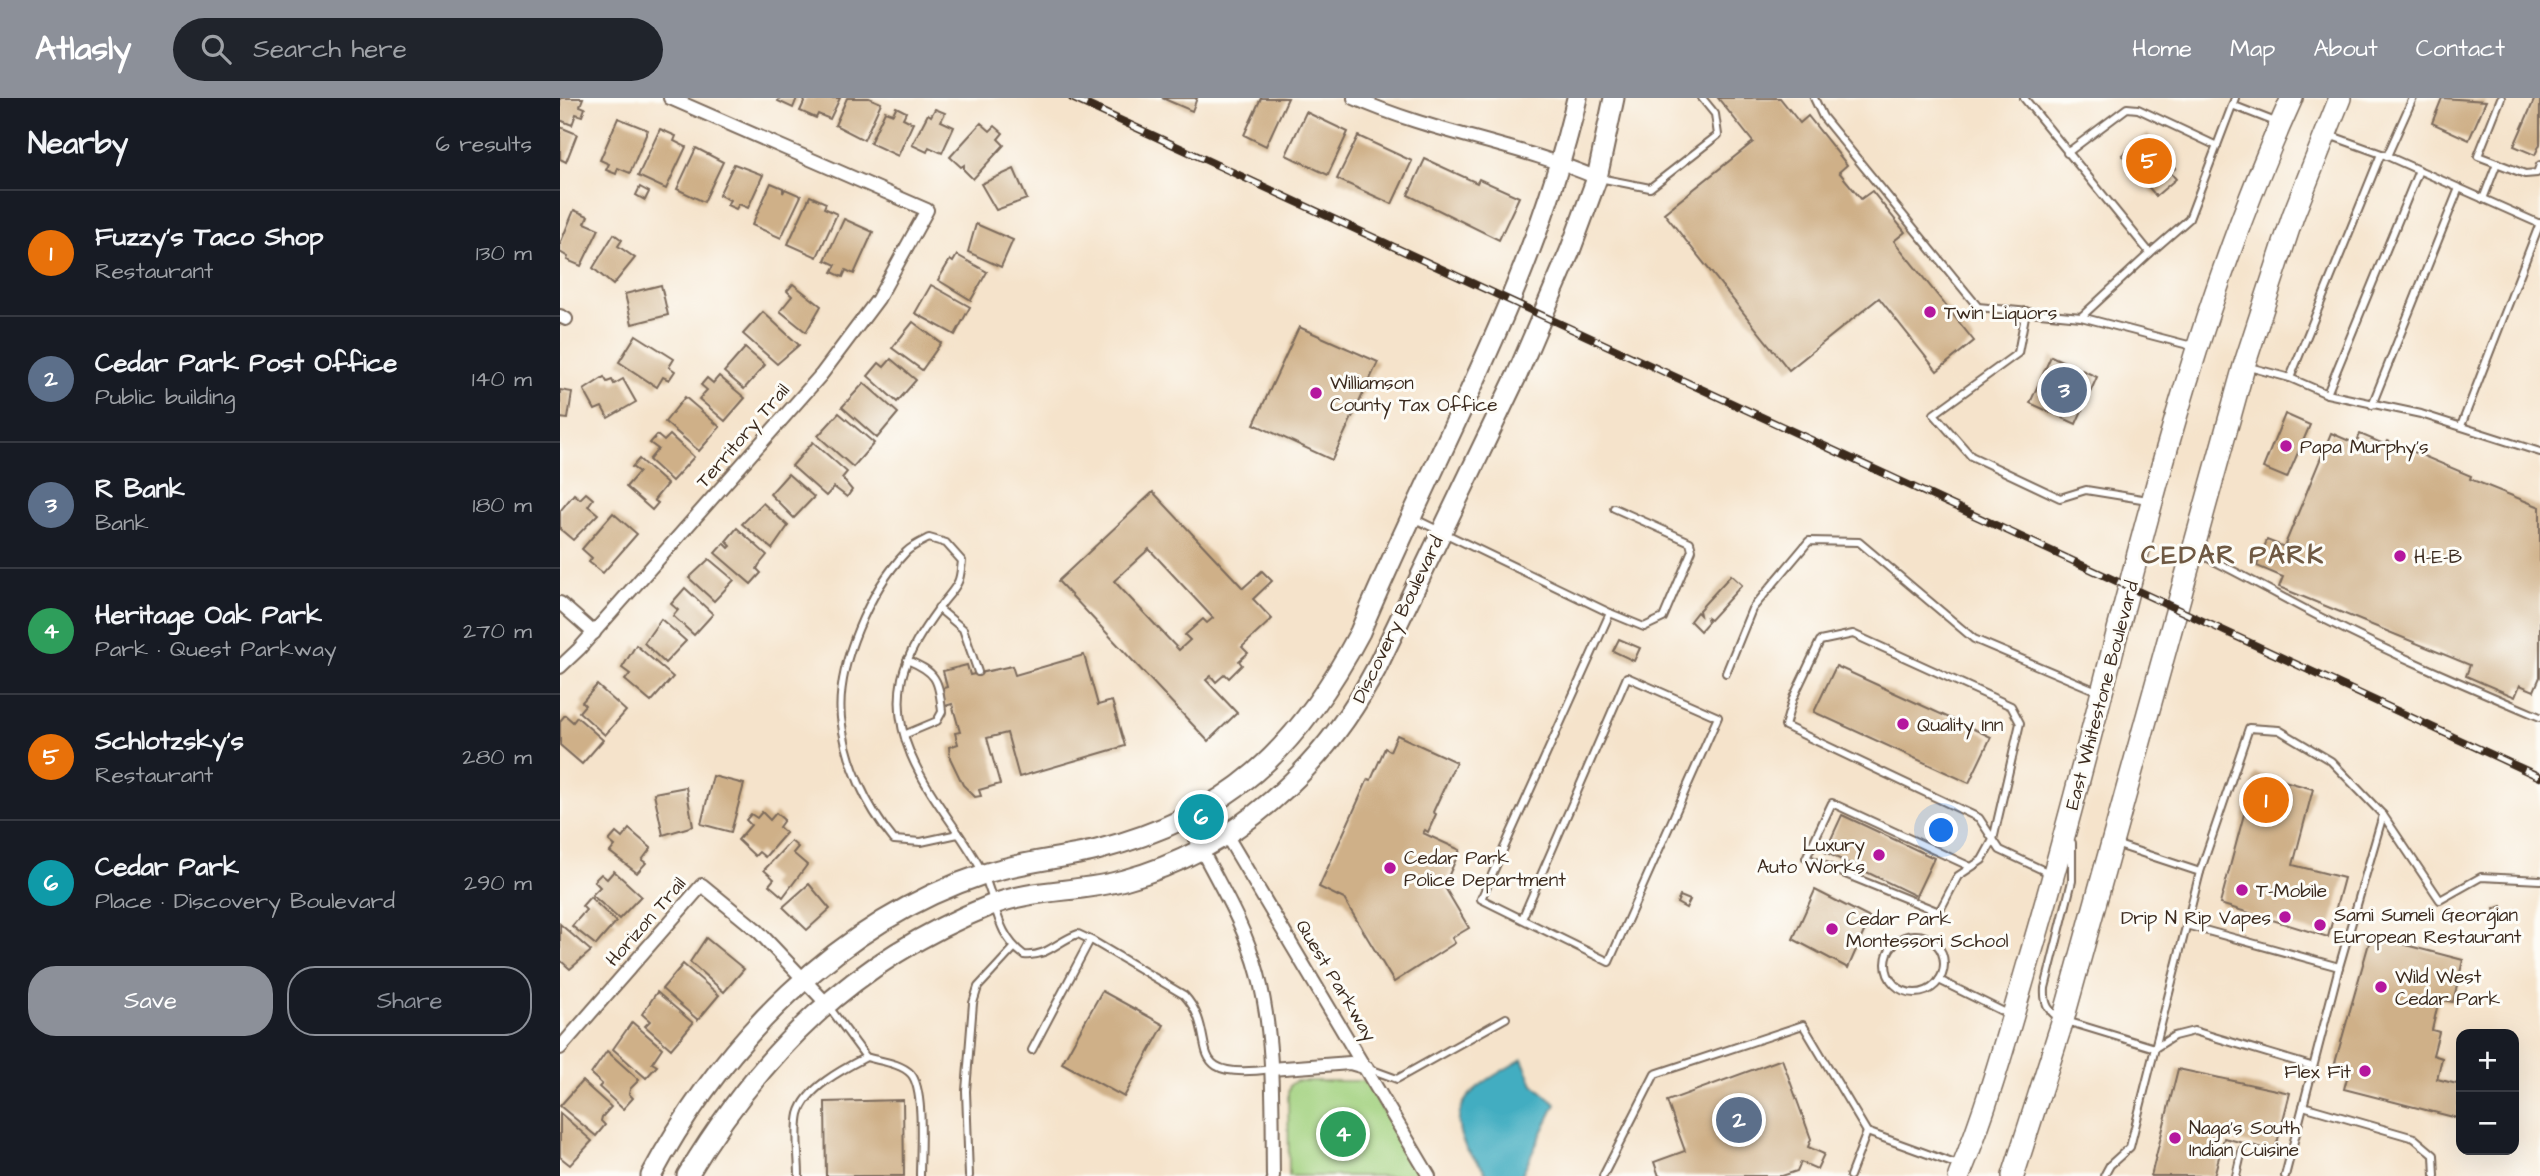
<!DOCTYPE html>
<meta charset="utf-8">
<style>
:root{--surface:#171b24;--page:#20242c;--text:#f1f3f6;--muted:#9ea1a6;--line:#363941;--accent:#8c9099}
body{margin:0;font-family:"Architects Daughter",sans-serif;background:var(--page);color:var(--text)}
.controls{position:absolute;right:21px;bottom:21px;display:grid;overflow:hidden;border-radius:14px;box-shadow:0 7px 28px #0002}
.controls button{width:63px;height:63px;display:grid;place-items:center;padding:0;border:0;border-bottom:2px solid var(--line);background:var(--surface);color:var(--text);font:35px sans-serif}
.you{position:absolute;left:1382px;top:733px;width:24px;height:24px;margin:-18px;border:5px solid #fff;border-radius:50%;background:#1a73e8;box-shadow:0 0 0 10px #1a73e833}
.badge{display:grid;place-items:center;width:46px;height:46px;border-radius:50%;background:var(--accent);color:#fff;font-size:23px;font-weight:700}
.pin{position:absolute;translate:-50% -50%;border:4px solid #fff;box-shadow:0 2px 7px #0006}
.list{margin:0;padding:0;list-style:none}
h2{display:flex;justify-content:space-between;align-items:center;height:91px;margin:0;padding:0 28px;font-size:30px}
h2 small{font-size:23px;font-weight:400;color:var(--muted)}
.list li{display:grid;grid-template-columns:46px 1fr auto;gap:21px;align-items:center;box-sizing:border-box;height:126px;padding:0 28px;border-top:2px solid var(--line)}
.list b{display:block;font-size:26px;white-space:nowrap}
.list p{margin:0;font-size:23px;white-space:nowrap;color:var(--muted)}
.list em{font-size:23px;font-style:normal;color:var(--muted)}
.actions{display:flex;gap:14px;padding:21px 28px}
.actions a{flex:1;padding:16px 0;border:2px solid var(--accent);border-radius:28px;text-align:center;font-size:24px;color:var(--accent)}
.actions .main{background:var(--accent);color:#fff}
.icon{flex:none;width:38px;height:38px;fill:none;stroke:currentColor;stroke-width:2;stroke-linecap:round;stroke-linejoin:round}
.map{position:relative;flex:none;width:1980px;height:1078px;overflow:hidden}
header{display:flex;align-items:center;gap:42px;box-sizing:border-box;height:98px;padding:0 35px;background:var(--accent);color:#fff}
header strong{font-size:33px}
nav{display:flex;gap:38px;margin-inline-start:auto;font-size:24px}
.search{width:490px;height:63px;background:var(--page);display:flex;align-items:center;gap:18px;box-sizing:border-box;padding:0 24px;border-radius:38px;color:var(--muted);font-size:26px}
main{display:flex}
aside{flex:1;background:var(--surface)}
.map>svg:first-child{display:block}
.green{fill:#a2d17f;stroke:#6e7e4e;stroke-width:2}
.water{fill:#42adc1;stroke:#3e6c70;stroke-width:2}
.building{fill:#cfb088;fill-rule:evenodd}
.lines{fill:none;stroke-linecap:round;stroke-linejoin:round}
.lane-casing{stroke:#7c6b5b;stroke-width:10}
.street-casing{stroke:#7c6b5b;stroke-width:16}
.secondary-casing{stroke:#7c6b5b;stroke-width:23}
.primary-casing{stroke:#7c6b5b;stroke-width:24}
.lane{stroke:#fff;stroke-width:6}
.street{stroke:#fff;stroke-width:12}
.secondary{stroke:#fff;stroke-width:19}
.primary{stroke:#fff;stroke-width:21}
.rail-casing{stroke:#3b2a1e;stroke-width:8}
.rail{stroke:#fdfcf7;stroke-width:5;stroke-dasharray:16;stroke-linecap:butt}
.poi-dot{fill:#b5179e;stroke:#fdfcf7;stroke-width:2.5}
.labels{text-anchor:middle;stroke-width:6;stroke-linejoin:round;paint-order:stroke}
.poi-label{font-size:19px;fill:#3b2a1e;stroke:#fdfcf7;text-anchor:start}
.street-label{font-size:19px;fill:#3b2a1e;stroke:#fdfcf7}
.district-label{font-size:26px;font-weight:bold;letter-spacing:2px;fill:#6f5943;stroke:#fdfcf7}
</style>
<header>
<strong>Atlasly</strong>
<div class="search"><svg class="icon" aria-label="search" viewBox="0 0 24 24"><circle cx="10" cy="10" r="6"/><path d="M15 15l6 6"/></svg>Search here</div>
<nav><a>Home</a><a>Map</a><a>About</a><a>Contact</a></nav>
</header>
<main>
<aside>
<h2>Nearby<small>6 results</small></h2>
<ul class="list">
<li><span class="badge" style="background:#e8710a">1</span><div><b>Fuzzy's Taco Shop</b><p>Restaurant</p></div><em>130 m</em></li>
<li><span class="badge" style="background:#5c6f8a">2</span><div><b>Cedar Park Post Office</b><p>Public building</p></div><em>140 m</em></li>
<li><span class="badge" style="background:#5c6f8a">3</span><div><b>R Bank</b><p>Bank</p></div><em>180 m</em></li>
<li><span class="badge" style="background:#2e9e5b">4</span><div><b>Heritage Oak Park</b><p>Park · Quest Parkway</p></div><em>270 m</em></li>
<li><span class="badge" style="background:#e8710a">5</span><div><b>Schlotzsky's</b><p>Restaurant</p></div><em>280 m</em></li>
<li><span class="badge" style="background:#0f9aa8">6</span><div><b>Cedar Park</b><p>Place · Discovery Boulevard</p></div><em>290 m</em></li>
</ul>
<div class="actions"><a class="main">Save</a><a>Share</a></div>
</aside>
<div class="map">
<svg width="1980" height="1078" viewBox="0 0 1980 1078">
<rect width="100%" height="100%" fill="#fdfcf7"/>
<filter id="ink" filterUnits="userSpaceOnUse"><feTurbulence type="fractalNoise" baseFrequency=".0143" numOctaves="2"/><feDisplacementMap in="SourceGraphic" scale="14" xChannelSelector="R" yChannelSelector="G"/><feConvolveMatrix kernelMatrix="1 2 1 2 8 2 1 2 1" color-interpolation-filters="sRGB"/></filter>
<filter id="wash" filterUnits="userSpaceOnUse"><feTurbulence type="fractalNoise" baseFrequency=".00686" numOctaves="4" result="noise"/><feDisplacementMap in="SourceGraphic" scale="28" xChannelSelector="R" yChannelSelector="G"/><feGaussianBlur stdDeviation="1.57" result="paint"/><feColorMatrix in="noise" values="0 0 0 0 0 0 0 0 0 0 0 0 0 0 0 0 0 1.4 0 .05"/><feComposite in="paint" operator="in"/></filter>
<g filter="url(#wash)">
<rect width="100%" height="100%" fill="#f5e3cb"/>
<!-- green -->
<polygon class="green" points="736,983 802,983 808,987 861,1078 729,1078 728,995 730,987"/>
<!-- water -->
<path class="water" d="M962 961 973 986 996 1006 961 1078H927C923 1065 911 1060 905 1048 881 1000 929 982 962 961Z"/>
<g id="blocks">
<!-- building -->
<g class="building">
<polygon points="0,0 23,0 20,8 25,10 22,18 16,16 12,27 0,22"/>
<polygon points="219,0 237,0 233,10 218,3"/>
<polygon points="246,0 280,0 270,21 258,16 256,20 240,13"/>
<polygon points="287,0 309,0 321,5 304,42 275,27"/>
<polygon points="602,0 637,0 632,13"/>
<polygon points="701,0 728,0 706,48 684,37"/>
<polygon points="1158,0 1220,0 1240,25 1248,18 1287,67 1279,74 1301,101 1312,93 1345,134 1334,143 1414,243 1377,273 1319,200 1229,272 1104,115 1193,44"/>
<polygon points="1882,0 1926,3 1909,42 1872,25"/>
<polygon points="1975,0 1980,0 1980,46 1975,57 1954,48"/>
<polygon points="336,9 346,14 343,20 353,25 338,58 310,45 325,13 333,16"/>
<polygon points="375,11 385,15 381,23 394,29 382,55 369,49 367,54 352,47 368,16 371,18"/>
<polygon points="746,14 788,34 768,77 726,57"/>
<polygon points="58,20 88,32 70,75 58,70 56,76 46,72 49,66 40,62"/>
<polygon points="421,25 430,33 435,28 443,35 438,41 444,47 413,81 404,72 404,67 401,69 390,59"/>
<polygon points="0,29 17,36 6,64 0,61"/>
<polygon points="100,31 116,38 114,43 126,49 106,91 78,78"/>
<polygon points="1588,36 1616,70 1610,74 1616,81 1596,98 1562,57"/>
<polygon points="798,38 852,63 832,106 777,81"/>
<polygon points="136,50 163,64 144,104 117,91"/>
<polygon points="865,61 917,85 919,81 959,99 939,142 848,97"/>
<polygon points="174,66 203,77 188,110 179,106 176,111 167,107 170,102 159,97"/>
<polygon points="454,71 467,101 436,112 421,86"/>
<polygon points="211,85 223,90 223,95 225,91 241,98 221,140 192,127"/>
<polygon points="80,89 89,94 85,102 76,97"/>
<polygon points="250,98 266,105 264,110 277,116 257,159 228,146"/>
<polygon points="14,112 28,118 25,125 39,131 21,168 7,162 8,159 0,154 0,146"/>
<polygon points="284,121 313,134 294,176 286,172 283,179 272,174 276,167 265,162"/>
<polygon points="416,126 453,142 441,169 408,154"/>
<polygon points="54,136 62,142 58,148 75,160 53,187 33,170"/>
<polygon points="397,157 427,174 411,202 378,182 390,162 393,164"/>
<polygon points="233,186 261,208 246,234 220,213 232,198 227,193"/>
<polygon points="101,187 108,217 72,226 65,196"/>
<polygon points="371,187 410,209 395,237 355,215"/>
<polygon points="203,214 239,247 217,266 183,236"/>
<polygon points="353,224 381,245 362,272 332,250"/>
<polygon points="739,229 818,264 772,362 694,326"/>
<polygon points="76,237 114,261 109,269 115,273 109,282 103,279 97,289 59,264"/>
<polygon points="185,250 205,267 184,291 164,274"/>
<polygon points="1491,258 1537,279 1516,326 1470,305"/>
<polygon points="331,261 356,282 337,304 308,278 319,265 324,269"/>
<polygon points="159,278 185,300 165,323 139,301 147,292 141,287 147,280 153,285"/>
<polygon points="44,279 47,284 52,282 54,286 63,281 76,304 48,320 42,309 35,312 24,292"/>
<polygon points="304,285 338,315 317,340 282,309"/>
<polygon points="0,292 12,294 8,321 0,320"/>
<polygon points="125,299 160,329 139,353 105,324"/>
<polygon points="279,315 314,345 293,369 258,338"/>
<polygon points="1725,316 1750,327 1727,380 1703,370"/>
<polygon points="1771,335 1796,346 1800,336 1826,347 1828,343 1911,378 1910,381 1980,409 1980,579 1974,593 1960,587 1955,599 1906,578 1910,567 1719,489 1723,479 1697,468 1707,442 1724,449"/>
<polygon points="97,337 104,343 110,337 134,359 112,383 89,362 98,351 90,345"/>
<polygon points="253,344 287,374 282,380 292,392 287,399 274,389 266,398 232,368"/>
<polygon points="79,361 107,386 94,402 98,405 92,412 66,389 79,374 72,369"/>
<polygon points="228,376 254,399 234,420 210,396"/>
<path d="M593 394 683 490 702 473 712 483 693 501 712 521 682 549 688 555 679 563 682 567 669 580 665 576 656 584 651 578 646 582 677 615 648 643 498 483ZM589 451 653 520 647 525 643 521 625 537 630 542 619 552 554 483Z"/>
<polygon points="26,395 33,401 28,408 38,416 13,442 0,431 0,413 14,396 20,401"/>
<polygon points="203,405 228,428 212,451 182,426"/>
<polygon points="53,415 77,436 43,475 29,464 32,460 22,451"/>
<polygon points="177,430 207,457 199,467 197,471 201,475 191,486 155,455 164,445 169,450 171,448 166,443"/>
<polygon points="149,461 174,482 154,503 129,480"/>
<polygon points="1171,477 1182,487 1150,522 1147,520 1148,524 1140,533 1130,523 1137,514 1140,517 1139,512"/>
<polygon points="125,490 153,516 134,537 113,518 118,512 111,506"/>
<polygon points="101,521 126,543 105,565 84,545"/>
<polygon points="1059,541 1080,550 1074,563 1053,553"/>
<polygon points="76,547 113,579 91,604 65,582 70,576 62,570"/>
<polygon points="524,557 538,607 552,603 565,648 459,679 447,635 427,640 440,686 419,692 421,698 415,699 403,687 390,660 389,649 398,646 395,635 400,634 392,606 385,608 380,591 387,589 383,573 407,567 410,577 452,568 455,577"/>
<polygon points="1276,568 1431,639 1409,685 1254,614"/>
<polygon points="37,587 66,613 45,637 19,614 25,607 22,604"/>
<polygon points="5,617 13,624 17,619 43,642 22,666 0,647 0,623"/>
<polygon points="837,637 896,664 873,714 876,716 868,734 865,732 863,735 900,752 884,788 909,830 892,840 895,845 834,884 784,801 759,789 808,681 811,682 825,650 830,653"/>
<polygon points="1695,675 1753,691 1733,767 1784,780 1768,839 1660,806"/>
<polygon points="153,678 184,686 171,734 141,726"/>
<polygon points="126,689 133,728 103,737 94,695"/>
<polygon points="202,714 210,722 216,715 224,722 219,729 226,735 205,759 199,754 195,758 178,742 191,727 186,722 191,716 197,720"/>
<polygon points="1282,717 1374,760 1356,798 1265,754"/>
<polygon points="69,731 91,750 82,762 86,765 77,775 50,754 55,748 49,743 56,735 62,740"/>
<polygon points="231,743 238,749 233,755 247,767 223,799 209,787 214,781 204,772"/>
<polygon points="54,773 81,798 59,821 32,797 40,789 34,783 41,776 47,781"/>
<polygon points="249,786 270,811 247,832 223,809"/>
<polygon points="1255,792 1310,820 1288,870 1233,841"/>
<polygon points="1120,798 1130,802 1126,810 1117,805"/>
<polygon points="30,799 56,824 36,847 12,828 26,812 22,808"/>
<polygon points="1942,808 1946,820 1938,822 1934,811"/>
<polygon points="0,826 31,853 10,871 0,862"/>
<polygon points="1811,838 1903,862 1893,904 1879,901 1872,932 1879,934 1873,957 1882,960 1877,981 1901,987 1897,1020 1784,991 1790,969 1775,965"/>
<polygon points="146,840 184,871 164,894 130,864"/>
<polygon points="123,866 159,897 138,922 102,891"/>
<polygon points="542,893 604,927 564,999 502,965"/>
<polygon points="97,894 133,925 111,951 85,928 90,923 82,916"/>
<polygon points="72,924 102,950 92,965 97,968 86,980 53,951"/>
<polygon points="47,953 79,982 70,991 69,996 73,1000 63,1011 39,989 42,986 31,976"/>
<polygon points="1222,961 1251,1041 1248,1049 1264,1056 1257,1071 1241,1064 1237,1073 1222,1078 1099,1078 1094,1064 1125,1053 1107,1003"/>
<polygon points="1618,971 1730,995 1715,1053 1664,1040 1654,1078 1591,1078"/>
<polygon points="22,983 51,1009 42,1019 41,1023 45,1027 36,1038 0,1008"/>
<polygon points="343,1002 344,1078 266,1078 265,1004"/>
<polygon points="0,1015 32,1043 10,1067 0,1059"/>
</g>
</g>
</g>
<g filter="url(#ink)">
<use href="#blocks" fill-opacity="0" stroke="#7c6b5b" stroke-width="2"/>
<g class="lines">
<!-- lane casing -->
<g class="lane-casing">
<g id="lane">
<polyline points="1254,0 1263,19 1418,209 1521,219 1636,249"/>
<polyline points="1464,0 1590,155 1521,219"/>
<polyline points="1941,0 1918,58 1965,76 1977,75 1980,67"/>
<polyline points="1672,7 1718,25"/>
<polyline points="1769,37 1827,58 1980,126"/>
<polyline points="1507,55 1567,10 1578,11 1657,48"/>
<polyline points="1827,58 1853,0"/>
<polyline points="1039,80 1090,90 1158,37 1155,16 1142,0"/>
<polyline points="1923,101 1937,65"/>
<polyline points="1590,155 1629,121 1675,0"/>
<polyline points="1466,213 1458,255 1374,316 1411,358 1500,400 1526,392 1588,402"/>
<polyline points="1689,269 1730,280 1767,296 1861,316 1980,354"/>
<polyline points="1730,280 1821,56"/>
<polyline points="1767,296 1859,72"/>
<polyline points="1812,307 1899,90"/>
<polyline points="1901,328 1980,125"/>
<polyline points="855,421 1050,515 921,801 1049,864 1158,619 1067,579 962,821"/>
<path d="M1635 454C1679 474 1720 499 1764 521 1834 557 1907 588 1980 619"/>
<polyline points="378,510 403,531 418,574"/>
<polyline points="1050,515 1084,529 1103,520 1132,452 1130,444 1054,410"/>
<polyline points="1166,575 1192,511 1249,443 1299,444 1414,541 1537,593"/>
<path d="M346 636 377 623 382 614C379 581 376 574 347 562"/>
<polyline points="1823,717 1880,802 1921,779 1980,782"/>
<path d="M398 736 361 744 334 742C306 708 286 665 281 620 276 567 310 492 346 454 352 448 361 444 369 440L386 445 402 463C401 469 401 478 398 484 394 493 385 501 379 510 363 532 348 554 342 580 326 657 390 713 422 773 437 803 435 836 464 857 488 859 497 843 518 836L533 843 624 897C663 939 616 984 711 971"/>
<path d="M1512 745V783L1485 890C1484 906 1488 914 1503 922L1595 950 1640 774 1555 746"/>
<polyline points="1411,769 1272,705 1246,760 1379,814 1398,778 1422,762 1433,742 1460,625 1451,608 1293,536 1260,543 1233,600 1225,628 1419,720 1440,752 1489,775"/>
<polyline points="1640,774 1689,630 1719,632 1771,663 1823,717 1779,869"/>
<polyline points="1626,827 1779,869 1725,1078"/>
<circle cx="1355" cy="866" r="29"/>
<polyline points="1379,882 1450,917"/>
<path d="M269 909 306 959C319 963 341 965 351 976 365 992 360 1055 360 1078"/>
<polyline points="472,952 530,842"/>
<polyline points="807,970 837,981 946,920"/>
<polyline points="1743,1008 1854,1040 1874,1057 1875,1078"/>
<path d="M239 1078C239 1059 235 1035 239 1016 246 990 283 971 306 959"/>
<polyline points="409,1078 406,993 413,905 418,889 454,850"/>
<polyline points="1043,1078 1095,976 1243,927 1307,1034 1398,1067"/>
<polyline points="1290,1078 1307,1034"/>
<polyline points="1544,1078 1550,1067 1570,1049 1595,950 1614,938 1634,933 1751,968"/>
<polyline points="1676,1078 1682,1052"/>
</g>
</g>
<!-- street casing -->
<g class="street-casing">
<g id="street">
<path d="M794 0C872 35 959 46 1037 80"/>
<polyline points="0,218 6,221"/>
<polyline points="0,505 34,535"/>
<polyline points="0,569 19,551 261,277 318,201 367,112 110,0"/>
<polyline points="649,708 869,1078"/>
<path d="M626 721C650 772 684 822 698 876 715 941 712 1011 713 1078"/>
<polyline points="0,950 142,787 198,833 266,905"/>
<polyline points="711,971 790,965 807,970"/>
</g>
</g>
<!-- secondary casing -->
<g class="secondary-casing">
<g id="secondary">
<path d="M91 1078C162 945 278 824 424 776 460 764 500 761 537 752 669 718 738 652 800 534 874 357 974 188 1017 0"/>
<path d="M127 1078C202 953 293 863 429 808 473 790 519 795 564 782 675 752 763 671 816 571L957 277 1010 153 1037 80 1054 0"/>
</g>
</g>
<!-- primary casing -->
<g class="primary-casing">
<g id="primary">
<path d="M1399 1078C1428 1008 1448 934 1469 862 1555 575 1607 274 1732 0"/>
<polyline points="1453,1078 1503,922 1684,268 1733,118 1780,0"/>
</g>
</g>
<!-- lane -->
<use href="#lane" class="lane"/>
<!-- street -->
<use href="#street" class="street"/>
<!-- secondary -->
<use href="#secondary" class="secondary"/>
<!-- primary -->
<use href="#primary" class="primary"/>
<!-- rail casing -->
<g class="rail-casing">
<polyline id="rail" points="512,0 1980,679"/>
</g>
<!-- rail -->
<use href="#rail" class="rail"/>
</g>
</g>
<!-- markers -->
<g class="poi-dot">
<circle cx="1370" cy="214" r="7"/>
<circle cx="756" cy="295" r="7"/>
<circle cx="1726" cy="348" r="7"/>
<circle cx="1840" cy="458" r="7"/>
<circle cx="1343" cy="626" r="7"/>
<circle cx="1319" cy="757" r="7"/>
<circle cx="830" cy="770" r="7"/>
<circle cx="1682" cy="792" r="7"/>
<circle cx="1725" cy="819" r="7"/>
<circle cx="1760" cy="827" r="7"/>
<circle cx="1272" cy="831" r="7"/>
<circle cx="1821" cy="889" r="7"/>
<circle cx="1805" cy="973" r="7"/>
<circle cx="1615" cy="1040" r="7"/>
</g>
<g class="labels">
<!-- poi labels -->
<g class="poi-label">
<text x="1384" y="221">Twin Liquors</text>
<text x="770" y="291">Williamson<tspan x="770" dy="22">County Tax Office</tspan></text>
<text x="1740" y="355">Papa Murphy's</text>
<text x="1854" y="465">H-E-B</text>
<text x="1357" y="633">Quality Inn</text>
<text x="1305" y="753" text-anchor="end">Luxury<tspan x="1305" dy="22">Auto Works</tspan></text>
<text x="844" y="766">Cedar Park<tspan x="844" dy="22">Police Department</tspan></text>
<text x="1696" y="799">T-Mobile</text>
<text x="1774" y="823">Sami Sumeli Georgian<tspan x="1774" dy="22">European Restaurant</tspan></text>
<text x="1711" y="826" text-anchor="end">Drip N Rip Vapes</text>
<text x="1286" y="827">Cedar Park<tspan x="1286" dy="22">Montessori School</tspan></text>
<text x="1835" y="885">Wild West<tspan x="1835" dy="22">Cedar Park</tspan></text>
<text x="1791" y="980" text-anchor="end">Flex Fit</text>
<text x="1629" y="1036">Naga's South<tspan x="1629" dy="22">Indian Cuisine</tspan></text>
</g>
<!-- street labels -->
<g class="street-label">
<text transform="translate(182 337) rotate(-49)" y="7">Territory Trail</text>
<text transform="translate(837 521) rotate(-64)" y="7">Discovery Boulevard</text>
<text transform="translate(1541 597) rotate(-75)" y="7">East Whitestone Boulevard</text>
<text transform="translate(85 823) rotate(-49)" y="7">Horizon Trail</text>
<text transform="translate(777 882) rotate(59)" y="7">Quest Parkway</text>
</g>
<!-- district labels -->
<g class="district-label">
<text x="1673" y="465">CEDAR PARK</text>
</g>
</g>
</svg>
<div class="controls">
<button>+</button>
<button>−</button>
</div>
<div class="you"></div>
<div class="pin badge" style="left:1706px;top:702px;background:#e8710a">1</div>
<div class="pin badge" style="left:1179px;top:1022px;background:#5c6f8a">2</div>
<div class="pin badge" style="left:1504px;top:292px;background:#5c6f8a">3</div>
<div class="pin badge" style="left:783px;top:1036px;background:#2e9e5b">4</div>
<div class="pin badge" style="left:1589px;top:63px;background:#e8710a">5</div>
<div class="pin badge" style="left:641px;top:719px;background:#0f9aa8">6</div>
</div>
</main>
